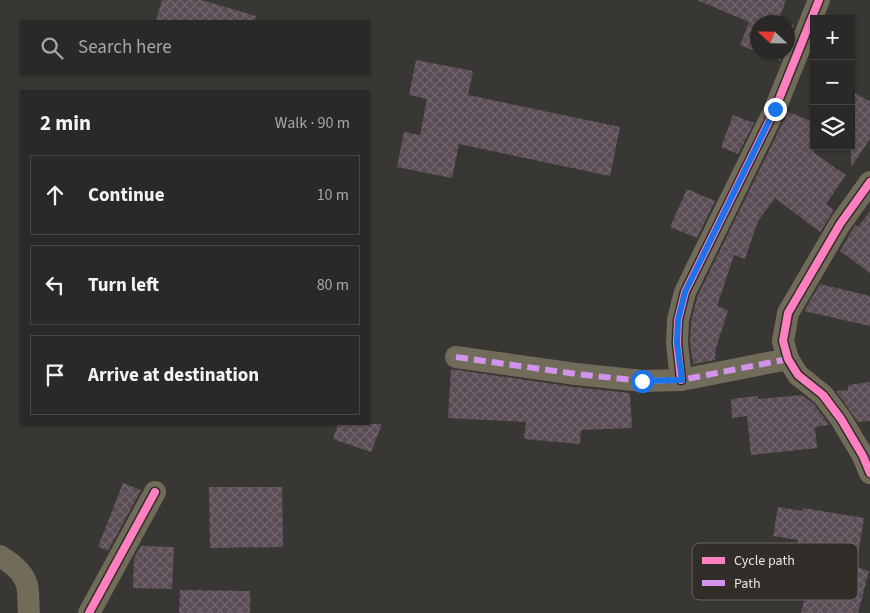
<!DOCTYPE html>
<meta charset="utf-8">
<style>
:root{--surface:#2b2927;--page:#33312f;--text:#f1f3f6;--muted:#a6a6a7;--line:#474544}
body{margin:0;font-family:"Source Sans 3",sans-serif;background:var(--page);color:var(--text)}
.controls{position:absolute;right:15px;top:15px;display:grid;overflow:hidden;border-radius:0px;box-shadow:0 1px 4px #0004}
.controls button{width:45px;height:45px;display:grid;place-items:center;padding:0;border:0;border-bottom:1px solid var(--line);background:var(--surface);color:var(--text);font:25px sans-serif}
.compass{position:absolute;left:750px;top:15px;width:45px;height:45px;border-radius:50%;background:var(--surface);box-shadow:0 1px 4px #0004;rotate:292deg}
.stop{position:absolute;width:15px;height:15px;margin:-11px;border:4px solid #1a73e8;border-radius:50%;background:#fff}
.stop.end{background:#1a73e8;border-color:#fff;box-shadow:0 1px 5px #0008}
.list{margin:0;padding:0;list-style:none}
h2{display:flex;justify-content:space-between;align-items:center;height:65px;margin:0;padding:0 20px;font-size:21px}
h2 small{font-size:16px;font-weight:400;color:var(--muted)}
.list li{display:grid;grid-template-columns:32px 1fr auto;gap:15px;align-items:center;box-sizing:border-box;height:80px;margin:0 10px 10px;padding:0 10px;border:1px solid var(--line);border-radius:0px}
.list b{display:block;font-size:19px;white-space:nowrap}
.list em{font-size:16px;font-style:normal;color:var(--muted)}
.icon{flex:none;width:28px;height:28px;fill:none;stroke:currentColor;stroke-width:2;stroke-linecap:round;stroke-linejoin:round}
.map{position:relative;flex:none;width:870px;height:613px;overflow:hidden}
.search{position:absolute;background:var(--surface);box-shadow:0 1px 4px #0004;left:20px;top:20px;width:350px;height:55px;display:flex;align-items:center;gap:12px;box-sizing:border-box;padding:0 18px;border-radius:0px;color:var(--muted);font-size:19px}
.panel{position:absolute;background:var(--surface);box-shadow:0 1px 4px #0004;left:20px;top:90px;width:350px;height:335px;border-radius:0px}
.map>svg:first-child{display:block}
.building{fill:url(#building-cross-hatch)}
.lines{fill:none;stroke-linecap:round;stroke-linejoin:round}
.minor{stroke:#716b5a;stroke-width:22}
.quiet{stroke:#d193ec;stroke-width:6;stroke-dasharray:12 6;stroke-linecap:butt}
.cycleway-casing{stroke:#312d28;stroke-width:11}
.cycleway{stroke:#ff80c0;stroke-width:8}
.route{stroke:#1a73e8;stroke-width:6}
.key{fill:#312d28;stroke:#686460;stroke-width:1}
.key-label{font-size:14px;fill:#e7e4e1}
</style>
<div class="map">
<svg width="870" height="613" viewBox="0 0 870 613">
<defs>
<pattern id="building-cross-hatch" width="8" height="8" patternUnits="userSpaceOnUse" patternTransform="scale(1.25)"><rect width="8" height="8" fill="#5a4d55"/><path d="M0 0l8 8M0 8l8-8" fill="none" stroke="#72666d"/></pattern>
</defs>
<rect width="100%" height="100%" fill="#393734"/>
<!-- building -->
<g class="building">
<polygon points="162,0 201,0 256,16 255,21 156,21"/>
<polygon points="697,0 786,0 779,19 794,25 788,43 788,22 758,22 758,52 740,45 749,22"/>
<polygon points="759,52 784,52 780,61"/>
<polygon points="416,60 473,71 468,95 620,127 610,176 459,144 452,178 397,167 404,132 420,135 427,99 409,95"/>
<polygon points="851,91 870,101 870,139 851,167"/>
<polygon points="788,112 814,122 814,153 846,175 826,204 834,210 820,232 775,198 758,221 745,259 734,255 717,306 728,310 716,348 715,360 693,364 690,343 691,322 697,297"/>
<polygon points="733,115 754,123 738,154 721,147"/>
<polygon points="687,189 715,201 697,238 670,227"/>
<polygon points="870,211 870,273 840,251 855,225 858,227"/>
<polygon points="820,284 870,296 870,326 804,311"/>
<polygon points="451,369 574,387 630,393 632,428 581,430 580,444 524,439 526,422 448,418"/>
<polygon points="870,382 870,421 858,422 836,391 848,390 848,385"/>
<polygon points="802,395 814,404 829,425 815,427 817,448 751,455 747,416 732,418 731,399 758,396 758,399"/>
<polygon points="338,424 382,424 371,452 333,439"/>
<polygon points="123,483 141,490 108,551 98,547"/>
<polygon points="209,487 282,487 283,547 210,548"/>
<polygon points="778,507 802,511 803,508 864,518 856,567 869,571 858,613 801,613 816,556 796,553 798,540 773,536"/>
<polygon points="141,546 174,547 172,589 133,588 134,558"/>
<polygon points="180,590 250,591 250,613 179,613"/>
</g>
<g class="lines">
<!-- minor -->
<g class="minor">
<polyline points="870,182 840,224 788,313 783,341 788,359 798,375 823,395 841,419 863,456 870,473"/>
<polyline points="456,357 576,374 643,381 681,380 788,359"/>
<polyline points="681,380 677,343 678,320 685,292 775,109 819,0"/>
<path d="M0 556C11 563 23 571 27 585 29 592 28 605 29 613"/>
<polyline points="89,613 155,492"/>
</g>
<!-- quiet -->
<polyline class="quiet" points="456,357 576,374 643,381 681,380 788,359 786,354"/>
<!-- cycleway casing -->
<g class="cycleway-casing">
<g id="cycleway">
<polyline points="870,182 840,224 788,313 783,341 788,359 798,375 823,395 841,419 863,456 870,473"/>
<polyline points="681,380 677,343 678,320 685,292 775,109 819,0"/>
<polyline points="89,613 155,492"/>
</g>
</g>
<!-- cycleway -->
<use href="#cycleway" class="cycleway"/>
</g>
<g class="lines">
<!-- route -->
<polyline class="route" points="642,381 682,380 677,343 678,320 685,292 775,109"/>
</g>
<!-- legend -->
<rect x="692" y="543" width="166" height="57" rx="8" class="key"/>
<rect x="702" y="557" width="23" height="7" fill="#ff80c0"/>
<rect x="702" y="580" width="23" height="6" fill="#d193ec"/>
<g class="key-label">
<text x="734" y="565">Cycle path</text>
<text x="734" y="588">Path</text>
</g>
</svg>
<div class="controls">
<button>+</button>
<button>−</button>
<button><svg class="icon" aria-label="layers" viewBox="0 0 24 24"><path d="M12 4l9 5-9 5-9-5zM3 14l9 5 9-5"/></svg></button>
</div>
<svg class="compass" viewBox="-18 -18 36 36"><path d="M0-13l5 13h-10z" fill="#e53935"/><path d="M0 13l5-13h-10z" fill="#a6a6a7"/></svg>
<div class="stop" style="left:642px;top:381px"></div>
<div class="stop end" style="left:775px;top:109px"></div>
<div class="search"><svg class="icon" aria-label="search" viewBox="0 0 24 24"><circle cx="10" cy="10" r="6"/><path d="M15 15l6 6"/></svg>Search here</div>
<section class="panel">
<h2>2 min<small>Walk · 90 m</small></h2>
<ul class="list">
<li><svg class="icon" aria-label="ahead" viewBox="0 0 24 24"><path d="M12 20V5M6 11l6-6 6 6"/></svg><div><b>Continue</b></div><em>10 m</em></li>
<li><svg class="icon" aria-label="left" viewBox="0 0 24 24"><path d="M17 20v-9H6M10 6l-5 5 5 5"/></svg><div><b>Turn left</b></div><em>80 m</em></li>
<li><svg class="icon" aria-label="arrive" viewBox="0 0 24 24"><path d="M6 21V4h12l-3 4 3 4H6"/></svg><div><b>Arrive at destination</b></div></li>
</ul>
</section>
</div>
